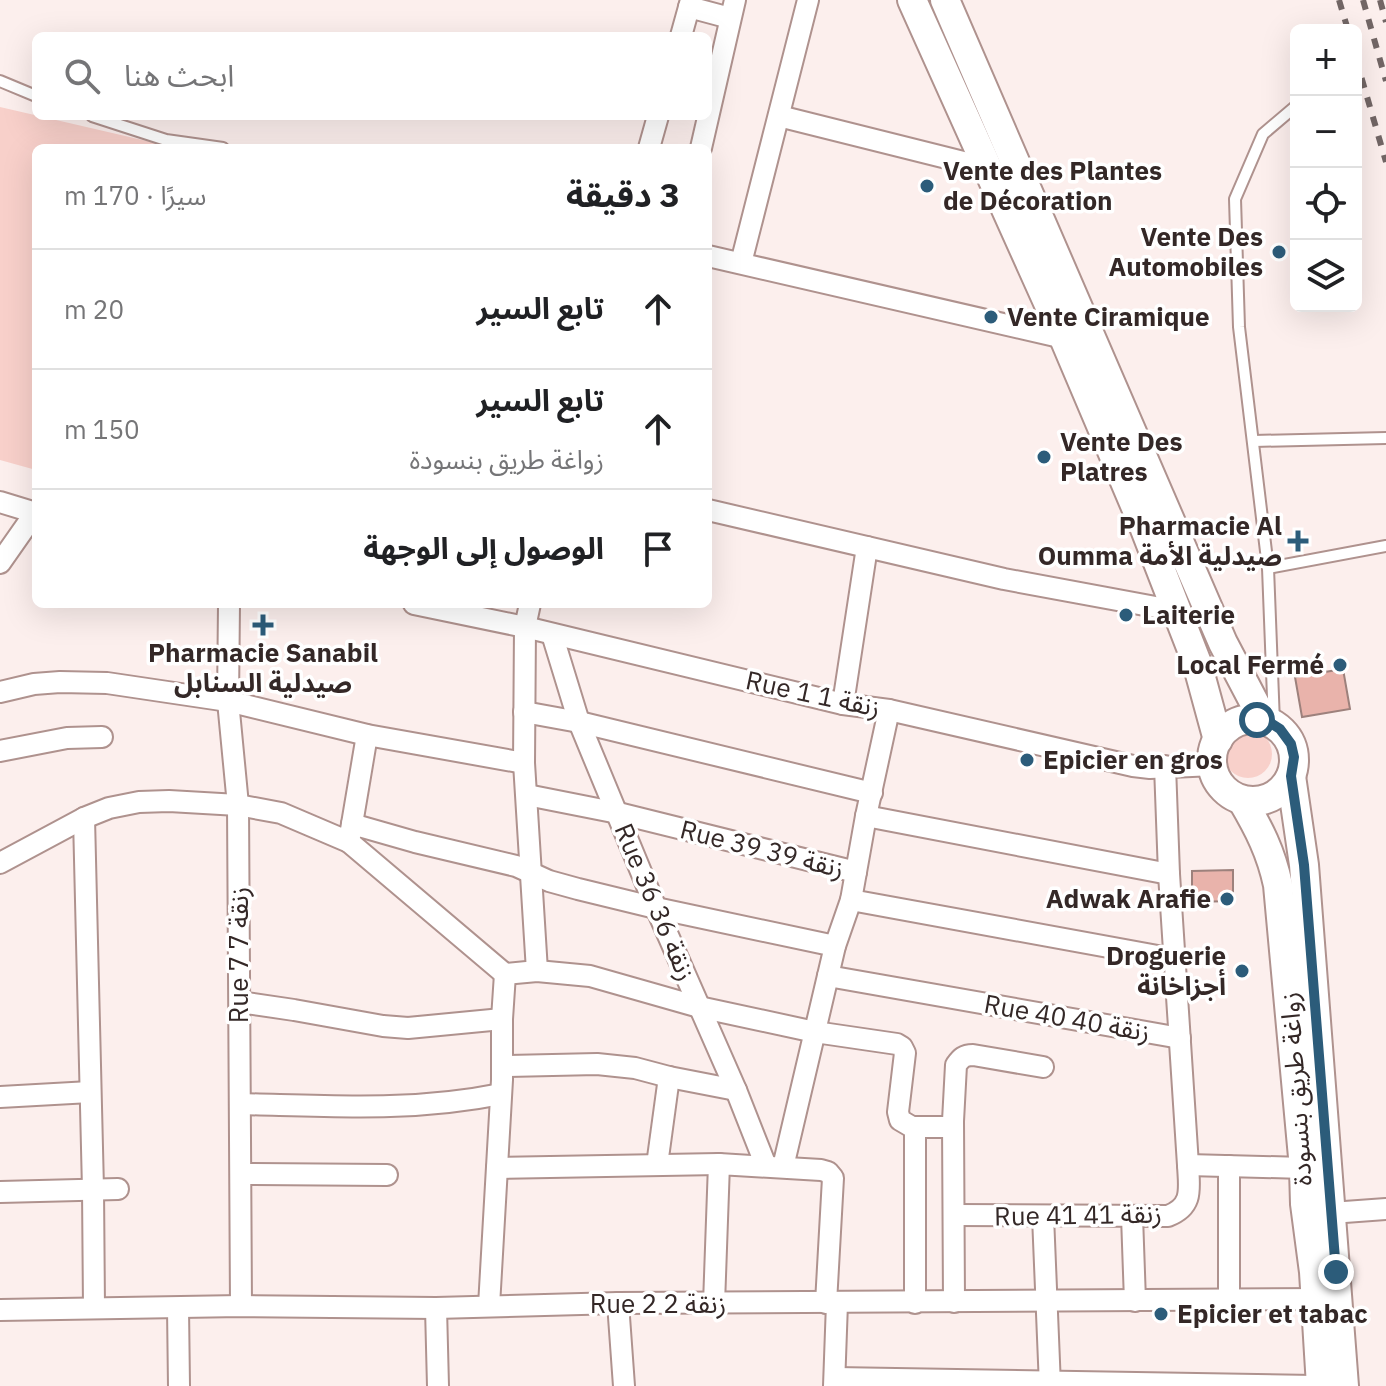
<!DOCTYPE html>
<html lang="ar">
<meta charset="utf-8">
<style>
:root{--surface:#fff;--page:#f6f6f6;--text:#202124;--muted:#757577;--line:#e0e0e0}
body{margin:0;font-family:"IBM Plex Sans","Noto Sans Arabic",sans-serif;background:var(--page);color:var(--text);direction:rtl}
.controls{position:absolute;right:24px;top:24px;display:grid;overflow:hidden;border-radius:12px;box-shadow:0 8px 32px #0002}
.controls button{width:72px;height:72px;display:grid;place-items:center;padding:0;border:0;border-bottom:2px solid var(--line);background:var(--surface);color:var(--text);font:40px sans-serif}
.stop{position:absolute;width:24px;height:24px;margin:-18px;border:6px solid #2c5c7a;border-radius:50%;background:#fff}
.stop.end{background:#2c5c7a;border-color:#fff;box-shadow:0 2px 8px #0008}
.list{margin:0;padding:0;list-style:none}
h2{display:flex;justify-content:space-between;align-items:center;height:104px;margin:0;padding:0 32px;font-size:34px}
h2 small{font-size:26px;font-weight:400;color:var(--muted)}
.list li{display:grid;grid-template-columns:52px 1fr auto;gap:24px;align-items:center;box-sizing:border-box;height:120px;padding:0 32px;border-top:2px solid var(--line)}
.list b{display:block;font-size:30px;white-space:nowrap}
.list p{margin:0;font-size:26px;white-space:nowrap;color:var(--muted)}
.list em{font-size:26px;font-style:normal;color:var(--muted)}
.icon{flex:none;width:44px;height:44px;fill:none;stroke:currentColor;stroke-width:2;stroke-linecap:round;stroke-linejoin:round}
.map{position:relative;flex:none;width:1386px;height:1386px;overflow:hidden;direction:ltr}
.search{position:absolute;background:var(--surface);box-shadow:0 8px 32px #0002;left:32px;top:32px;width:680px;height:88px;display:flex;align-items:center;gap:20px;box-sizing:border-box;padding:0 28px;border-radius:12px;color:var(--muted);font-size:30px}
.panel{position:absolute;background:var(--surface);box-shadow:0 8px 32px #0002;left:32px;top:144px;width:680px;height:464px;border-radius:12px;direction:rtl}
.map>svg:first-child{display:block}
.green{fill:#f8d0ca}
.building{fill:#e9b3ab;stroke:#9d817c;stroke-width:2}
.lines{fill:none;stroke-linecap:round;stroke-linejoin:round}
.lane-casing{stroke:#af928e;stroke-width:14}
.street-casing{stroke:#af928e;stroke-width:24}
.secondary-casing{stroke:#af928e;stroke-width:32}
.lane{stroke:#fff;stroke-width:10}
.street{stroke:#fff;stroke-width:20}
.secondary{stroke:#fff;stroke-width:28}
.rail{stroke:#726665;stroke-width:6;stroke-dasharray:10 10;stroke-linecap:butt}
.route{stroke:#2c5c7a;stroke-width:10}
.poi-dot{fill:#2c5c7a;stroke:#fff;stroke-width:3}
.labels{text-anchor:middle;stroke-width:7;stroke-linejoin:round;paint-order:stroke}
.poi-label{font-size:26px;font-weight:bold;fill:#342827;stroke:#fff;text-anchor:start}
.street-label{font-size:26px;fill:#342827;stroke:#fff}
</style>
<div class="map">
<svg width="1386" height="1386" viewBox="0 0 1386 1386">
<rect width="100%" height="100%" fill="#fcefed"/>
<!-- green -->
<g class="green">
<polygon points="0,107 177,148 36,148 36,470 0,460"/>
<circle cx="1248" cy="754" r="24"/>
</g>
<!-- building -->
<g class="building">
<polygon points="1343,669 1350,709 1302,717 1295,677"/>
<polygon points="1233,870 1233,901 1192,902 1192,871"/>
</g>
<g class="lines">
<!-- lane casing -->
<g class="lane-casing">
<g id="lane">
<polyline points="0,81 36,96"/>
<polyline points="92,116 166,140 223,148"/>
<polyline points="1254,441 1386,438"/>
<polyline points="1268,568 1386,546"/>
<polyline points="1274,723 1268,568 1239,327 1235,199 1263,134 1296,106"/>
</g>
</g>
<!-- street casing -->
<g class="street-casing">
<g id="street">
<polyline points="689,7 730,18"/>
<polyline points="681,36 691,0"/>
<polyline points="779,116 987,168"/>
<polyline points="649,148 658,116"/>
<polyline points="701,148 735,0"/>
<polyline points="708,256 1064,338"/>
<polyline points="741,263 808,0"/>
<polyline points="0,502 36,513"/>
<polyline points="708,510 1004,579 1177,611"/>
<polyline points="0,563 35,513"/>
<polyline points="229,604 228,701 238,805 241,1306"/>
<polyline points="414,604 525,627 843,704 889,710 1133,766 1150,768 1213,765"/>
<polyline points="530,604 525,627 524,763 537,971"/>
<polyline points="552,634 579,722 656,908 736,1090 766,1166"/>
<polyline points="0,692 34,684 60,682 107,683 228,701 367,735 524,763"/>
<polyline points="843,704 867,547"/>
<polyline points="524,712 579,722 872,793"/>
<polyline points="0,751 67,738 102,737"/>
<polyline points="527,795 618,813 856,872"/>
<polyline points="866,816 1169,874"/>
<polyline points="84,818 93,1189 94,1308"/>
<polyline points="352,824 367,735"/>
<polyline points="349,842 505,974 537,971 590,976 699,1007 815,1032 897,1044 902,1047 905,1053 898,1112 900,1120 912,1127 953,1127"/>
<polyline points="0,863 84,818 109,808 139,802 169,801 238,805 281,813 349,842 352,824 415,842 516,866 549,881 578,889 656,908 835,946"/>
<polyline points="851,900 1174,959"/>
<polyline points="828,976 1180,1038"/>
<polyline points="240,1002 294,1010 383,1026 408,1028 502,1019"/>
<polyline points="503,1066 597,1064 635,1068 669,1077 736,1090"/>
<polyline points="0,1097 90,1092"/>
<path d="M240 1104C330 1106 412 1112 501 1094"/>
<polyline points="657,1165 669,1077"/>
<polyline points="1188,1165 1304,1168"/>
<polyline points="1229,1166 1229,1300"/>
<polyline points="783,1167 835,946 851,900 866,816 889,710"/>
<polyline points="497,1168 719,1164"/>
<polyline points="241,1174 387,1175"/>
<polyline points="0,1192 118,1189"/>
<polyline points="1331,1213 1386,1209"/>
<path d="M954 1215 1168 1216C1194 1206 1189 1188 1188 1165L1169 874 1165 766"/>
<polyline points="1043,1216 1050,1386"/>
<polyline points="1132,1216 1135,1301"/>
<path d="M954 1302 953 1121 956 1065C961 1058 964 1055 973 1055L1043 1067"/>
<polyline points="618,1303 624,1386"/>
<polyline points="915,1303 915,1127"/>
<polyline points="714,1304 719,1164 821,1170 828,1172 833,1178 826,1303"/>
<polyline points="489,1306 502,1080 502,1019 505,974"/>
<polyline points="178,1308 179,1386"/>
<polyline points="436,1308 438,1386"/>
<polyline points="0,1310 241,1306 436,1308 618,1303 1328,1299"/>
<polyline points="835,1378 1314,1386"/>
<polyline points="834,1386 837,1303"/>
</g>
</g>
<!-- secondary casing -->
<g class="secondary-casing">
<g id="secondary">
<polyline points="912,0 1064,338 1143,524 1197,663 1218,740"/>
<polyline points="945,0 1223,643 1264,721"/>
<circle cx="1253" cy="760" r="41"/>
<polyline points="1291,776 1304,865 1344,1386"/>
<path d="M1242 800C1259 829 1271 852 1278 885L1304 1168 1305 1204 1314 1272 1321 1386"/>
</g>
</g>
<!-- lane -->
<use href="#lane" class="lane"/>
<!-- street -->
<use href="#street" class="street"/>
<!-- secondary -->
<use href="#secondary" class="secondary"/>
<!-- rail -->
<g class="rail">
<polyline points="1339,0 1348,30"/>
<polyline points="1363,0 1386,81"/>
<polyline points="1380,0 1386,22"/>
<polyline points="1356,59 1386,162"/>
</g>
</g>
<g class="lines">
<!-- route -->
<polyline class="route" points="1257,720 1269,722 1280,729 1291,744 1294,757 1291,776 1304,865 1336,1272"/>
</g>
<!-- markers -->
<g class="poi-dot">
<circle cx="927" cy="186" r="8"/>
<circle cx="1279" cy="252" r="8"/>
<circle cx="991" cy="317" r="8"/>
<circle cx="1044" cy="457" r="8"/>
<path d="M1294 529h8v8h8v8h-8v8h-8v-8h-8v-8h8z"/>
<circle cx="1126" cy="615" r="8"/>
<path d="M259 613h8v8h8v8h-8v8h-8v-8h-8v-8h8z"/>
<circle cx="1340" cy="665" r="8"/>
<circle cx="1027" cy="760" r="8"/>
<circle cx="1227" cy="899" r="8"/>
<circle cx="1242" cy="971" r="8"/>
<circle cx="1161" cy="1314" r="8"/>
</g>
<g class="labels">
<!-- poi labels -->
<g class="poi-label">
<text x="943" y="180">Vente des Plantes<tspan x="943" dy="30">de Décoration</tspan></text>
<text x="1263" y="246" text-anchor="end">Vente Des<tspan x="1263" dy="30">Automobiles</tspan></text>
<text x="1007" y="326">Vente Ciramique</text>
<text x="1060" y="451">Vente Des<tspan x="1060" dy="30">Platres</tspan></text>
<text x="1282" y="535" text-anchor="end">Pharmacie Al<tspan x="1282" dy="30">Oumma صيدلية الأمة</tspan></text>
<text x="1142" y="624">Laiterie</text>
<text x="263" y="662" text-anchor="middle">Pharmacie Sanabil<tspan x="263" dy="30">صيدلية السنابل</tspan></text>
<text x="1324" y="674" text-anchor="end">Local Fermé</text>
<text x="1043" y="769">Epicier en gros</text>
<text x="1211" y="908" text-anchor="end">Adwak Arafie</text>
<text x="1226" y="965" text-anchor="end">Droguerie<tspan x="1226" dy="30">أجزاخانة</tspan></text>
<text x="1177" y="1323">Epicier et tabac</text>
</g>
<!-- street labels -->
<g class="street-label">
<text transform="translate(813 694) rotate(12)" y="9">Rue 1 زنقة 1</text>
<text transform="translate(762 849) rotate(14)" y="9">Rue 39 زنقة 39</text>
<text transform="translate(655 902) rotate(67)" y="9">Rue 36 زنقة 36</text>
<text transform="translate(239 955) rotate(-90)" y="9">Rue 7 زنقة 7</text>
<text transform="translate(1067 1018) rotate(10)" y="9">Rue 40 زنقة 40</text>
<text transform="translate(1296 1089) rotate(-94)" y="9">زواغة طريق بنسودة</text>
<text transform="translate(1078 1215) rotate(-1)" y="9">Rue 41 زنقة 41</text>
<text x="658" y="1313">Rue 2 زنقة 2</text>
</g>
</g>
</svg>
<div class="controls">
<button>+</button>
<button>−</button>
<button><svg class="icon" aria-label="locate" viewBox="0 0 24 24"><circle cx="12" cy="12" r="6"/><path d="M12 2v4M12 18v4M2 12h4M18 12h4"/></svg></button>
<button><svg class="icon" aria-label="layers" viewBox="0 0 24 24"><path d="M12 4l9 5-9 5-9-5zM3 14l9 5 9-5"/></svg></button>
</div>
<div class="stop" style="left:1257px;top:720px"></div>
<div class="stop end" style="left:1336px;top:1272px"></div>
<div class="search"><svg class="icon" aria-label="search" viewBox="0 0 24 24"><circle cx="10" cy="10" r="6"/><path d="M15 15l6 6"/></svg>ابحث هنا</div>
<section class="panel">
<h2>3 دقيقة<small>سيرًا · 170 m</small></h2>
<ul class="list">
<li><svg class="icon" aria-label="ahead" viewBox="0 0 24 24"><path d="M12 20V5M6 11l6-6 6 6"/></svg><div><b>تابع السير</b></div><em>20 m</em></li>
<li><svg class="icon" aria-label="ahead" viewBox="0 0 24 24"><path d="M12 20V5M6 11l6-6 6 6"/></svg><div><b>تابع السير</b><p>زواغة طريق بنسودة</p></div><em>150 m</em></li>
<li><svg class="icon" aria-label="arrive" viewBox="0 0 24 24"><path d="M6 21V4h12l-3 4 3 4H6"/></svg><div><b>الوصول إلى الوجهة</b></div></li>
</ul>
</section>
</div>
